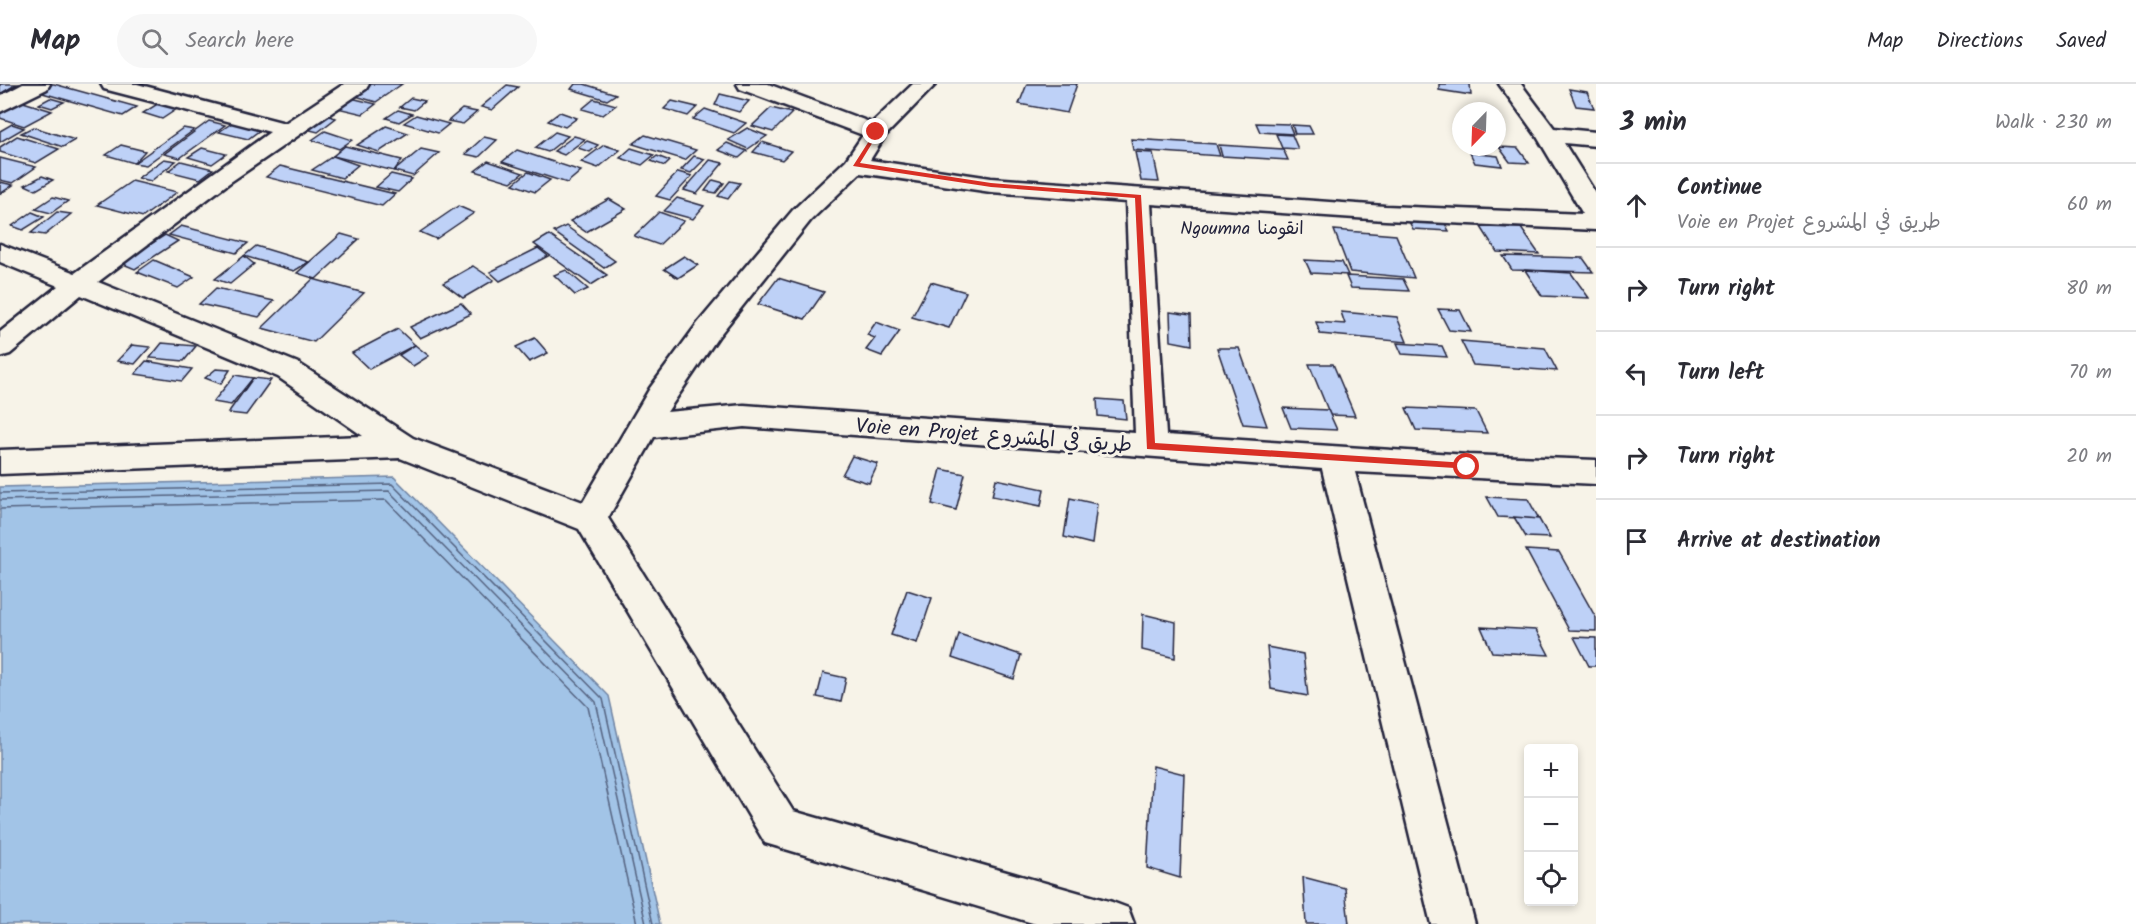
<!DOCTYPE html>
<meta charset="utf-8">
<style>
:root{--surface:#fff;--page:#f7f7f7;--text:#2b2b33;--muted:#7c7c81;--line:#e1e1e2}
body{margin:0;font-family:Kalam,"Playpen Sans Arabic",sans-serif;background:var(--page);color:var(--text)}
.controls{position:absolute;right:18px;bottom:18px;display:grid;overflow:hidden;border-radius:6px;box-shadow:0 3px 9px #0003}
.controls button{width:54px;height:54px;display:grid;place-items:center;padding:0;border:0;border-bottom:2px solid var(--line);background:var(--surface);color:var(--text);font:30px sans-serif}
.compass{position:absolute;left:1452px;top:18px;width:54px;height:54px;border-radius:50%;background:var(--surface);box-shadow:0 3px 9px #0003;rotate:203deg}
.stop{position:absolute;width:18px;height:18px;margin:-14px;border:4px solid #d93025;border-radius:50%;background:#fff}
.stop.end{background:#d93025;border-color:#fff;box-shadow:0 2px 6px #0008}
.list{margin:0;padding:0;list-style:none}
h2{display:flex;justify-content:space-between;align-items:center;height:78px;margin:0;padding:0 24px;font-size:26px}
h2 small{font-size:20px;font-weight:400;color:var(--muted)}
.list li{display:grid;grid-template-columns:39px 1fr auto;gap:18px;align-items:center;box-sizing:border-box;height:84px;padding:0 24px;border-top:2px solid var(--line)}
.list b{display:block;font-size:22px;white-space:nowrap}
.list p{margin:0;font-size:20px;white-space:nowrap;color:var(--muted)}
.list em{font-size:20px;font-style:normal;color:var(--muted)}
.icon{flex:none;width:33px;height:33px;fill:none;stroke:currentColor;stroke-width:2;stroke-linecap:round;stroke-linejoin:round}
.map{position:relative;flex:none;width:1596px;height:840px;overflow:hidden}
header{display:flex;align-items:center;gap:36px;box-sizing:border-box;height:84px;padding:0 30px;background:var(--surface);border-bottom:2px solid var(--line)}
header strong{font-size:28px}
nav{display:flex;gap:33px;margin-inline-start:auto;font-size:21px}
.search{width:420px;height:54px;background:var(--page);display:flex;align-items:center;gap:15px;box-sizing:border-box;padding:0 21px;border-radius:33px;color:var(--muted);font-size:22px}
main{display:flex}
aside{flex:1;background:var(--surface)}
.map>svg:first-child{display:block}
.water{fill:#a2c4e7;stroke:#6f83a2;stroke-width:1.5}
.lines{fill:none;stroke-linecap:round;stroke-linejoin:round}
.shore{stroke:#556380;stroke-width:1.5}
.building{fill:#bed1f7;stroke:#22223b;stroke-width:1.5}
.minor-casing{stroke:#22223b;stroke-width:5}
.minor{fill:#f7f3e8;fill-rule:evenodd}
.route{fill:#d93025}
.labels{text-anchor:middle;stroke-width:6;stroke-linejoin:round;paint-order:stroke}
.far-neighbourhood-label{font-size:18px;fill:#22223b;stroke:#f7f3e8}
.street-label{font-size:21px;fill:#22223b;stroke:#f7f3e8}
</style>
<header>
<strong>Map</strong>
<div class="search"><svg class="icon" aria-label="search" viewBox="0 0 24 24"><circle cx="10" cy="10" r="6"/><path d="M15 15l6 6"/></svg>Search here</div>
<nav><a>Map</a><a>Directions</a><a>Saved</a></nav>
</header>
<main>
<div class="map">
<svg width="1596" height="840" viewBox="0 0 1596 840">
<rect width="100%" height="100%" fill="#f7f3e8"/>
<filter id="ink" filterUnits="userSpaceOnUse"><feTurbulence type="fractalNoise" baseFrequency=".0167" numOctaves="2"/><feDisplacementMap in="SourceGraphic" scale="12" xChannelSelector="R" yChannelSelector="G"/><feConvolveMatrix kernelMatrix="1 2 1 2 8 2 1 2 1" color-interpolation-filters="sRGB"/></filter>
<g filter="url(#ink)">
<!-- water -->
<polygon class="water" points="394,393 609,612 660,840 0,840 0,403"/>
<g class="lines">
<!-- shore -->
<g class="shore">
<polyline points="0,409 392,400 603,615 653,840"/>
<polyline points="0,416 389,407 596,618 646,840"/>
<polyline points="0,425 386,416 588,623 637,840"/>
</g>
</g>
<!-- building -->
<g class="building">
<polygon points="0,0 17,0 0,10"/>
<polygon points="44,0 54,0 137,23 123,32 32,6"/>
<polygon points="368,0 402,0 376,18 352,11"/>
<polygon points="575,0 584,0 616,10 607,16 571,5"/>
<polygon points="1027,0 1077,0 1067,29 1019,20"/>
<polygon points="1439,0 1470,0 1471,11 1439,6"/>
<polygon points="507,1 518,3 492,26 481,23"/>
<polygon points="1569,5 1587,8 1594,24 1576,22"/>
<polygon points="720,10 749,17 739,28 715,21"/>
<polygon points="347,13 376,20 363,30 333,23"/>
<polygon points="50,14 64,18 52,24 39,20"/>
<polygon points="411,14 425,17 414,26 400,23"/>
<polygon points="594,15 616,21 603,31 582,25"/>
<polygon points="20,17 52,27 24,42 0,34 0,27"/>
<polygon points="672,17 697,23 688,32 664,25"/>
<polygon points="159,19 177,25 162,35 143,29"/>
<polygon points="771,24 792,29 773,48 752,42"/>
<polygon points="462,25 477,28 463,40 448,37"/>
<polygon points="705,25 746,39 734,49 693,35"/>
<polygon points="398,26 412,30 399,38 386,34"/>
<polygon points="560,28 577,34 565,43 548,37"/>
<polygon points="322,30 336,34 318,48 302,44"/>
<polygon points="416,31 449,40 438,49 404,39"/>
<polygon points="209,37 225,41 180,74 164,70"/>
<polygon points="232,39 260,46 248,55 219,48"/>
<polygon points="1256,39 1289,40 1293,50 1260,48"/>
<polygon points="12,40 24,44 0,58 0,47"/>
<polygon points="1292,41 1309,42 1313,50 1295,50"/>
<polygon points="386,42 408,49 379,68 357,61"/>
<polygon points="33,43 75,56 63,63 21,49"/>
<polygon points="183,44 194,46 146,81 134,79"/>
<polygon points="747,44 767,52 748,65 728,56"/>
<polygon points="325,47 352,56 339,65 312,56"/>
<polygon points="555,48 568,52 548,68 535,64"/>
<polygon points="1276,50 1292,51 1298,65 1282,64"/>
<polygon points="645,51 696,66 685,76 633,60"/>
<polygon points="17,52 59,65 36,79 0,68 0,63"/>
<polygon points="574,52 585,55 564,71 554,67"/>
<polygon points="484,53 497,56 479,73 465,70"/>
<polygon points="1131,55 1216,60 1220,72 1133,66"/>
<polygon points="587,57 598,61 590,68 578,64"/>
<polygon points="762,58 791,67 782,76 753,68"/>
<polygon points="727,59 747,67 739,74 718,66"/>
<polygon points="121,61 145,67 134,79 106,71"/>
<polygon points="604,61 620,66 598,84 581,78"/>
<polygon points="1219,61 1283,65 1288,76 1222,72"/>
<polygon points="345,62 402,76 394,87 333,72"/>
<polygon points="1499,63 1518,64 1529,79 1510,78"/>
<polygon points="202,64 226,70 212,80 188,73"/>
<polygon points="631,64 654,71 642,81 620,74"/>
<polygon points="421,65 439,69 413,92 394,87"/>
<polygon points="517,66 581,87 567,99 502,78"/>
<polygon points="1135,68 1153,69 1159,98 1141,97"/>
<polygon points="1470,69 1498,72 1502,82 1475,79"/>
<polygon points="333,72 358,81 342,94 312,86"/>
<polygon points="657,72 670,77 665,82 651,77"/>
<polygon points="694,72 705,75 691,89 681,86"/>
<polygon points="0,74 36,83 13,99 0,96"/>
<polygon points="164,75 176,77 151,97 138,94"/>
<polygon points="710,76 723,79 697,110 684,106"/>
<polygon points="181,77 213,85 200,95 168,87"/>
<polygon points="488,77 523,89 511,98 475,87"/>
<polygon points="280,82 395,110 382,122 266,93"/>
<polygon points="528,88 550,96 535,108 513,100"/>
<polygon points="678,88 692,92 670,116 656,112"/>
<polygon points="391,90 412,95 398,108 376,103"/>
<polygon points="42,92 53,96 36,106 25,101"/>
<polygon points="713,96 724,99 716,109 705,107"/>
<polygon points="132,97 177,108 143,133 97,121"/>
<polygon points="730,97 740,99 728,115 718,112"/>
<polygon points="0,98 13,101 0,110"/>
<polygon points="53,113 68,117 51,129 35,125"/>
<polygon points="677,114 704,122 693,135 664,127"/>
<polygon points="609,115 626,125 586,148 570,137"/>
<polygon points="458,122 474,129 436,155 420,148"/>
<polygon points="32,128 44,133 23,146 12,142"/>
<polygon points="57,128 71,130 45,151 31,149"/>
<polygon points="659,128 684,137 659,161 634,152"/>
<polygon points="1407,134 1443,136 1449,147 1413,145"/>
<polygon points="181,142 248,159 236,169 169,151"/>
<polygon points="566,142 615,177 604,184 554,148"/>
<polygon points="1481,143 1521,144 1539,170 1497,168"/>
<polygon points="1334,146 1396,151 1414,194 1350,188"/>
<polygon points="341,150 359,155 316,195 297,189"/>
<polygon points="165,151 178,157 135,185 121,179"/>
<polygon points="549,151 607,191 591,201 534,160"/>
<polygon points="256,162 309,178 294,187 244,172"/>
<polygon points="538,164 548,172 500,197 490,188"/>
<polygon points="244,172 254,180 230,200 215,195"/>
<polygon points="684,172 698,181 678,194 664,185"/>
<polygon points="1503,172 1583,174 1593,188 1512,186"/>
<polygon points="154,176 194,193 178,204 137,188"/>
<polygon points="1305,176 1342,178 1348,191 1311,189"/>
<polygon points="473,182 494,196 463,214 443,199"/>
<polygon points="566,186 588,205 575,211 554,191"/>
<polygon points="1525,186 1571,189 1589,214 1542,212"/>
<polygon points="1346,192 1403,195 1409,207 1351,204"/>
<polygon points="778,194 824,208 805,235 758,220"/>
<polygon points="313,195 364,209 314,258 262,244"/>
<polygon points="931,198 966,208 949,244 912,233"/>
<polygon points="216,204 274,217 259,233 199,220"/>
<polygon points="461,219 471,230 420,254 410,243"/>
<polygon points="1438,225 1460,226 1471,248 1449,246"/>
<polygon points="1170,228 1191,231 1192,261 1171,257"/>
<polygon points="1341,228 1397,233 1407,258 1320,250 1316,238 1345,240"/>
<polygon points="876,238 900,247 882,272 866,266 875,254 867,251"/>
<polygon points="398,245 415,261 369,285 352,269"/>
<polygon points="535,254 548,269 529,278 516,263"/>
<polygon points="1461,257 1545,264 1557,287 1473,281"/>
<polygon points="162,259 196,262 184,277 150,274"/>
<polygon points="1397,259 1442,262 1447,273 1402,270"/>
<polygon points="132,261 150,263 135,280 117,277"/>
<polygon points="415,261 429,272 413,282 399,271"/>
<polygon points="1217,264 1239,264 1267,342 1243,340"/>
<polygon points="146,277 192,285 182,297 135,290"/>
<polygon points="1309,280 1333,280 1355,332 1330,331"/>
<polygon points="216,285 230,286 221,300 205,294"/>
<polygon points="235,291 253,294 231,321 213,318"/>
<polygon points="253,294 271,296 246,331 228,329"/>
<polygon points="1097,315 1124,317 1126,335 1098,332"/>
<polygon points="1283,324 1328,326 1337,346 1291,344"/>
<polygon points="1406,324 1476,327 1487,349 1416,346"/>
<polygon points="852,372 878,380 869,399 842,391"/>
<polygon points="941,385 965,390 956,426 932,420"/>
<polygon points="996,395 1044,405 1041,422 992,412"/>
<polygon points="1487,413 1528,415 1539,435 1498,433"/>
<polygon points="1070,414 1097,420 1092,460 1064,453"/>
<polygon points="1514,433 1539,435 1550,454 1526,453"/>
<polygon points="1526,466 1559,468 1596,534 1596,547 1569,546"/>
<polygon points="907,506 932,514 917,559 891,551"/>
<polygon points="1143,530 1176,538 1175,574 1142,566"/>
<polygon points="1481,543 1536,546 1549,571 1492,568"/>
<polygon points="959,550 1021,571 1014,595 952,574"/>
<polygon points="1574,553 1596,554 1596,582 1589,582"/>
<polygon points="1267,563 1303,570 1308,612 1271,605"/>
<polygon points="823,589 846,594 841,618 817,613"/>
<polygon points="1153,682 1184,690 1180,794 1147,784"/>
<polygon points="1303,793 1345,804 1349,840 1306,840"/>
</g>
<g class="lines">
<!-- minor casing -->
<g class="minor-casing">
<g id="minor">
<polygon points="23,0 50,0 47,5 0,28 0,12"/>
<path d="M101 0H137L285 39 344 0H369L366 5 229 99 98 198 298 279 413 354 583 418 650 304 698 239 793 126 846 76 863 51 740 5 737 0H768L872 39 913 0H936L885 52 870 76 991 94 1385 122 1583 130 1536 51 1499 0H1521L1554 44 1596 48V62L1564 59 1596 110V146L1385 136 1151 120 1166 351 1468 371 1596 376V400L1355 388 1475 840H1431L1322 385 744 343 654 353 608 434 793 727 1112 818 1128 824 1134 840H1036L765 759 579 445 400 374 0 390V366L363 352 278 293 81 211 10 270 0 273V248L58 202 0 178V160L75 189 270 48 104 5ZM860 89 991 108 1126 118 1135 349 744 321 667 328 718 253 811 136Z"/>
</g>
</g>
<!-- minor -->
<use href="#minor" class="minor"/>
</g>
</g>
<!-- route -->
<polygon class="route" points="876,46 879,48 860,79 991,99 1141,111 1155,359 1467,379 1471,380 1471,385 1147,365 1135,114 991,103 853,82"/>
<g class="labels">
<!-- far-neighbourhood labels -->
<g class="far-neighbourhood-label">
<text x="1242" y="150">Ngoumna انقومنا</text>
</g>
<!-- street labels -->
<g class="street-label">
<text transform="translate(994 351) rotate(4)" y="7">Voie en Projet طريق في المشروع</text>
</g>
</g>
</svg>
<div class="controls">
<button>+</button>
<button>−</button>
<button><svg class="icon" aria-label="locate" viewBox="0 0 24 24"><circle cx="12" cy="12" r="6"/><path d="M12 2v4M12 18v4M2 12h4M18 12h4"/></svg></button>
</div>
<svg class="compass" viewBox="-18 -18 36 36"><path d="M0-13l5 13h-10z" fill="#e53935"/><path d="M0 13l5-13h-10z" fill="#7c7c81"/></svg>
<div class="stop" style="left:1467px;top:383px"></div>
<div class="stop end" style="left:876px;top:48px"></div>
</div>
<aside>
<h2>3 min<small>Walk · 230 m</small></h2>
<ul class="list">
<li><svg class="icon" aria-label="ahead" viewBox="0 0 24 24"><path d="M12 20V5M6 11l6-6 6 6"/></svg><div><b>Continue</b><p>Voie en Projet طريق في المشروع</p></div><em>60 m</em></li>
<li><svg class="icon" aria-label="right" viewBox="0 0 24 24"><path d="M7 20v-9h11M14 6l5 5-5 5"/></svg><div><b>Turn right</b></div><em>80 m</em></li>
<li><svg class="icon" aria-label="left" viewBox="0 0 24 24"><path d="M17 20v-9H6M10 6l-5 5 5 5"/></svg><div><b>Turn left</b></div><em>70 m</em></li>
<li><svg class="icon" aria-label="right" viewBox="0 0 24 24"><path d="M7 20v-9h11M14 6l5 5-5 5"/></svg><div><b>Turn right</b></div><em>20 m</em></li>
<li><svg class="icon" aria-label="arrive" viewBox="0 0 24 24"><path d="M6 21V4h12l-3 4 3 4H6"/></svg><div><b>Arrive at destination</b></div></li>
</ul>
</aside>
</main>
